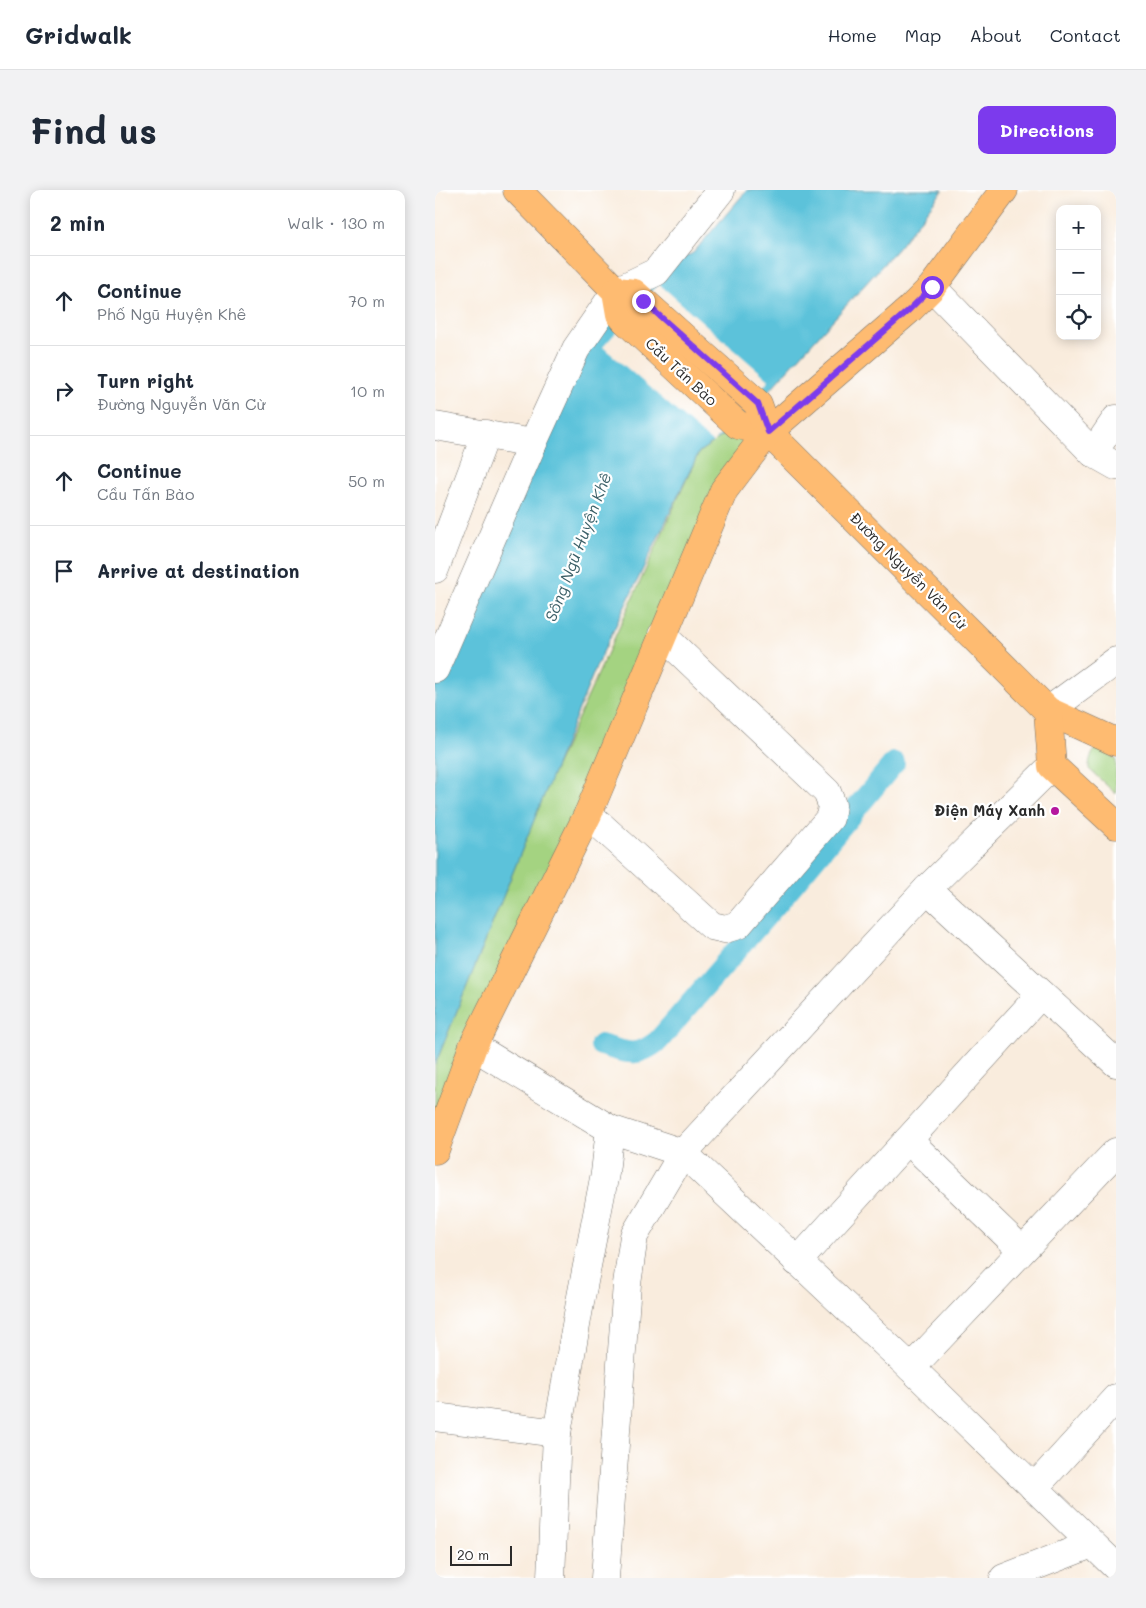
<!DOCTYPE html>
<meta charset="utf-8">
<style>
:root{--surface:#fff;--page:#f2f2f3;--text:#1f2937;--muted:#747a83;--line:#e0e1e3;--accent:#7c3aed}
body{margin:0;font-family:Mali,sans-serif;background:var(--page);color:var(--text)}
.controls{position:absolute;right:15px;top:15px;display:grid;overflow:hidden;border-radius:10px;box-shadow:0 2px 12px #0003}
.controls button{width:45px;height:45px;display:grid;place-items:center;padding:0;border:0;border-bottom:1px solid var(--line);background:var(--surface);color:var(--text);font:25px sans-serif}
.scale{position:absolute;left:15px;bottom:12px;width:62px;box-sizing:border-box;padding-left:5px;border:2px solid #2b2b2b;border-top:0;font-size:14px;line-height:18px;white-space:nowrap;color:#2b2b2b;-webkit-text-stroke:4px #fff;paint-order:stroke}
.stop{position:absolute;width:15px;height:15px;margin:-11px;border:4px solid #7c3aed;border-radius:50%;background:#fff}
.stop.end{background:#7c3aed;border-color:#fff;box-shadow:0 1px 5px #0008}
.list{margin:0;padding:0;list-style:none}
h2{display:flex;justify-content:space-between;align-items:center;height:65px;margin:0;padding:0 20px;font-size:21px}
h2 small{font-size:16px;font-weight:400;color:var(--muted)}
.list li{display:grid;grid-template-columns:32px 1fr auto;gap:15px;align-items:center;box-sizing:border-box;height:90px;padding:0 20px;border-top:1px solid var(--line)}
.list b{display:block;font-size:19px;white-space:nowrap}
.list p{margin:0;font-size:16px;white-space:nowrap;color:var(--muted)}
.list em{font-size:16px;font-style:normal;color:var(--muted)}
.icon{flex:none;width:28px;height:28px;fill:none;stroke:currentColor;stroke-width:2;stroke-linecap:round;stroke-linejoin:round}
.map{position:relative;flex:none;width:681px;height:1388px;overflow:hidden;border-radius:10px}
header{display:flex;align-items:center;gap:30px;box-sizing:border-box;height:70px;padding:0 25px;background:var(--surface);border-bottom:1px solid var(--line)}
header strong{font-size:24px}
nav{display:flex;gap:28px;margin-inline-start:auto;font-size:18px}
.intro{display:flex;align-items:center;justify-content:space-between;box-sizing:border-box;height:120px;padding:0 30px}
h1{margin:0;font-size:35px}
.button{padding:12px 22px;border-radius:10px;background:var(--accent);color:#fff;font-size:18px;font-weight:700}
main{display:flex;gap:30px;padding:0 30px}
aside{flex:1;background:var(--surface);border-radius:10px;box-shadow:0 2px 12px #0003}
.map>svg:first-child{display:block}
.green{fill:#a4d381;stroke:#687f56}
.water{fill:#5cc2da;stroke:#447682}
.pier{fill:#f9ecdd}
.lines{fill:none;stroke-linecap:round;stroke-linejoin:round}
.canal{stroke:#5cc2da;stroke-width:22}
.minor-casing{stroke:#736f69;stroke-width:29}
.major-casing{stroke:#736f69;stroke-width:29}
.minor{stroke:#fff;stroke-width:28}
.major{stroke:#febb71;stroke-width:28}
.route{stroke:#7c3aed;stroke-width:6}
.poi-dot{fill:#b5179e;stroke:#fff;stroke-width:2}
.labels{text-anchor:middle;stroke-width:4.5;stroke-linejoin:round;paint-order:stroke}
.street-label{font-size:15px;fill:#2b2b2b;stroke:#fff}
.poi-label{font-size:15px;font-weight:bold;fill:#2b2b2b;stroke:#fff;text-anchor:end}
.water-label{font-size:16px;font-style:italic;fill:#3c6068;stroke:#fff}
</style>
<header>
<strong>Gridwalk</strong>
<nav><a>Home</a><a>Map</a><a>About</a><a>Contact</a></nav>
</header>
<div class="intro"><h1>Find us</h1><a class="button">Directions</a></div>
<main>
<aside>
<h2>2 min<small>Walk · 130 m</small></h2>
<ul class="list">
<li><svg class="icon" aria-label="ahead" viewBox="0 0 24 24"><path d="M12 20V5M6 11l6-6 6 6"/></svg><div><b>Continue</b><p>Phố Ngũ Huyện Khê</p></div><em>70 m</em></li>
<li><svg class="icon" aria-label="right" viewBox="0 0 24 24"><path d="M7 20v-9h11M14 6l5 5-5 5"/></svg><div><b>Turn right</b><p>Đường Nguyễn Văn Cừ</p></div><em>10 m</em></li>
<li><svg class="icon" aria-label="ahead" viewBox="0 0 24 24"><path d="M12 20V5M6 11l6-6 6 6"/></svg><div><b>Continue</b><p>Cầu Tấn Bào</p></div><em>50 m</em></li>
<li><svg class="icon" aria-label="arrive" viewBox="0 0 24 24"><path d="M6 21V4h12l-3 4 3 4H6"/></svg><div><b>Arrive at destination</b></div></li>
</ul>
</aside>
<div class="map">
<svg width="681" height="1388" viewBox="0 0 681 1388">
<rect width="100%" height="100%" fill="#fff"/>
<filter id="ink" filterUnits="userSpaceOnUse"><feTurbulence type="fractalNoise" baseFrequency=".02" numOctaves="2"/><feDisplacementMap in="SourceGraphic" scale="10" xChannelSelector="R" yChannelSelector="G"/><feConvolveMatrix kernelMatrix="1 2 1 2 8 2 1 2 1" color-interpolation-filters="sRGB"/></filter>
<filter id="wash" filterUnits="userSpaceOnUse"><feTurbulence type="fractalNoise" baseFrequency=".0096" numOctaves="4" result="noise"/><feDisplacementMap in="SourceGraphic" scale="20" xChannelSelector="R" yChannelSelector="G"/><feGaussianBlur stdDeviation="1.12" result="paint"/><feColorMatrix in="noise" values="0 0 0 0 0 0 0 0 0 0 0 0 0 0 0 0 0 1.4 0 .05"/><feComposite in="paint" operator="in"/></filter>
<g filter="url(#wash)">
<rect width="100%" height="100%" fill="#f9ecdd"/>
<!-- green -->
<g class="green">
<polygon points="303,235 333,242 289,300 0,960 0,875 115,590 264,262"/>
<path d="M667 558 681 569V604L654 579C654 571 655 565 661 559Z"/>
</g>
<!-- water -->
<polygon class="water" points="312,0 508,0 464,57 303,235 264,262 161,477 0,875 0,479 181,101 258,63"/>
<!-- pier -->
<polygon class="pier" points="224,94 334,190 278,253 168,157"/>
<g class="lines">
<!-- canal -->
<path class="canal" d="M166 855C192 862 200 869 223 851L344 711 459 573"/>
</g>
</g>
<g filter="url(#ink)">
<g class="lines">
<!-- minor casing -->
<g class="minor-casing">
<g id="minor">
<polyline points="497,97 658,263 681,276"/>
<polyline points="0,236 98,253"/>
<polyline points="658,263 681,229"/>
<polyline points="0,379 51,244"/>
<polyline points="0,479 98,253 141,159 181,101 221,82 286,0"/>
<polyline points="613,521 681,471"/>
<polyline points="153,624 277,736 290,739 303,735 395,628 397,615 392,602 227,445"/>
<polyline points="492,699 681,873"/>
<polyline points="38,856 175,939"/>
<polyline points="473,950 587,1060"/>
<polyline points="362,1072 606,804"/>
<polyline points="476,1178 681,962"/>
<polyline points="0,1227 122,1243"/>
<polyline points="599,1298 681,1208"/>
<polyline points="116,1388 122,1243 146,1107 170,983 175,939 248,963 476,1178 681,1377"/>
<polyline points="170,1388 192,1094 199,1046 248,963 492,699 617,576"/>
<polyline points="569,1388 657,1354"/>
</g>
</g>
<!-- major casing -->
<g class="major-casing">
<g id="major">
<polyline points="82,0 181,101 185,124 190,130 303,235 333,242"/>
<polyline points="181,101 199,103 323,214 333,242 613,521 681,552"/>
<polyline points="613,521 617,576 681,635"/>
<polyline points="0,960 38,856 153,624 289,300 333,242 474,120 497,97 569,0"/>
</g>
</g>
<!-- minor -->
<use href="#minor" class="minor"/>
<!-- major -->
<use href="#major" class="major"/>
</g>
</g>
<g class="lines" filter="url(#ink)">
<!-- route -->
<polyline class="route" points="208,111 323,214 333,242 474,120 497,97"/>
</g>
<!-- markers -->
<circle class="poi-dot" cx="620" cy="621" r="5"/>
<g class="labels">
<!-- street labels -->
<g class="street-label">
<text transform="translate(246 182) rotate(43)" y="5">Cầu Tấn Bào</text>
<text transform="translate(473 381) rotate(45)" y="5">Đường Nguyễn Văn Cừ</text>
</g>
<!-- poi labels -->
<g class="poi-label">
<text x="610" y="626">Điện Máy Xanh</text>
</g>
<!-- water labels -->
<g class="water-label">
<text transform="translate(143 357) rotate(-69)" y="6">Sông Ngũ Huyện Khê</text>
</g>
</g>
</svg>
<div class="controls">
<button>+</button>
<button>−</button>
<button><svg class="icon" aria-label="locate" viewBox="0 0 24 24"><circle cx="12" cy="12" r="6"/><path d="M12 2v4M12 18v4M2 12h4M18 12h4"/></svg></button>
</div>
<div class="scale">20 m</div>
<div class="stop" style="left:497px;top:97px"></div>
<div class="stop end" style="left:208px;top:111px"></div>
</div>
</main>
